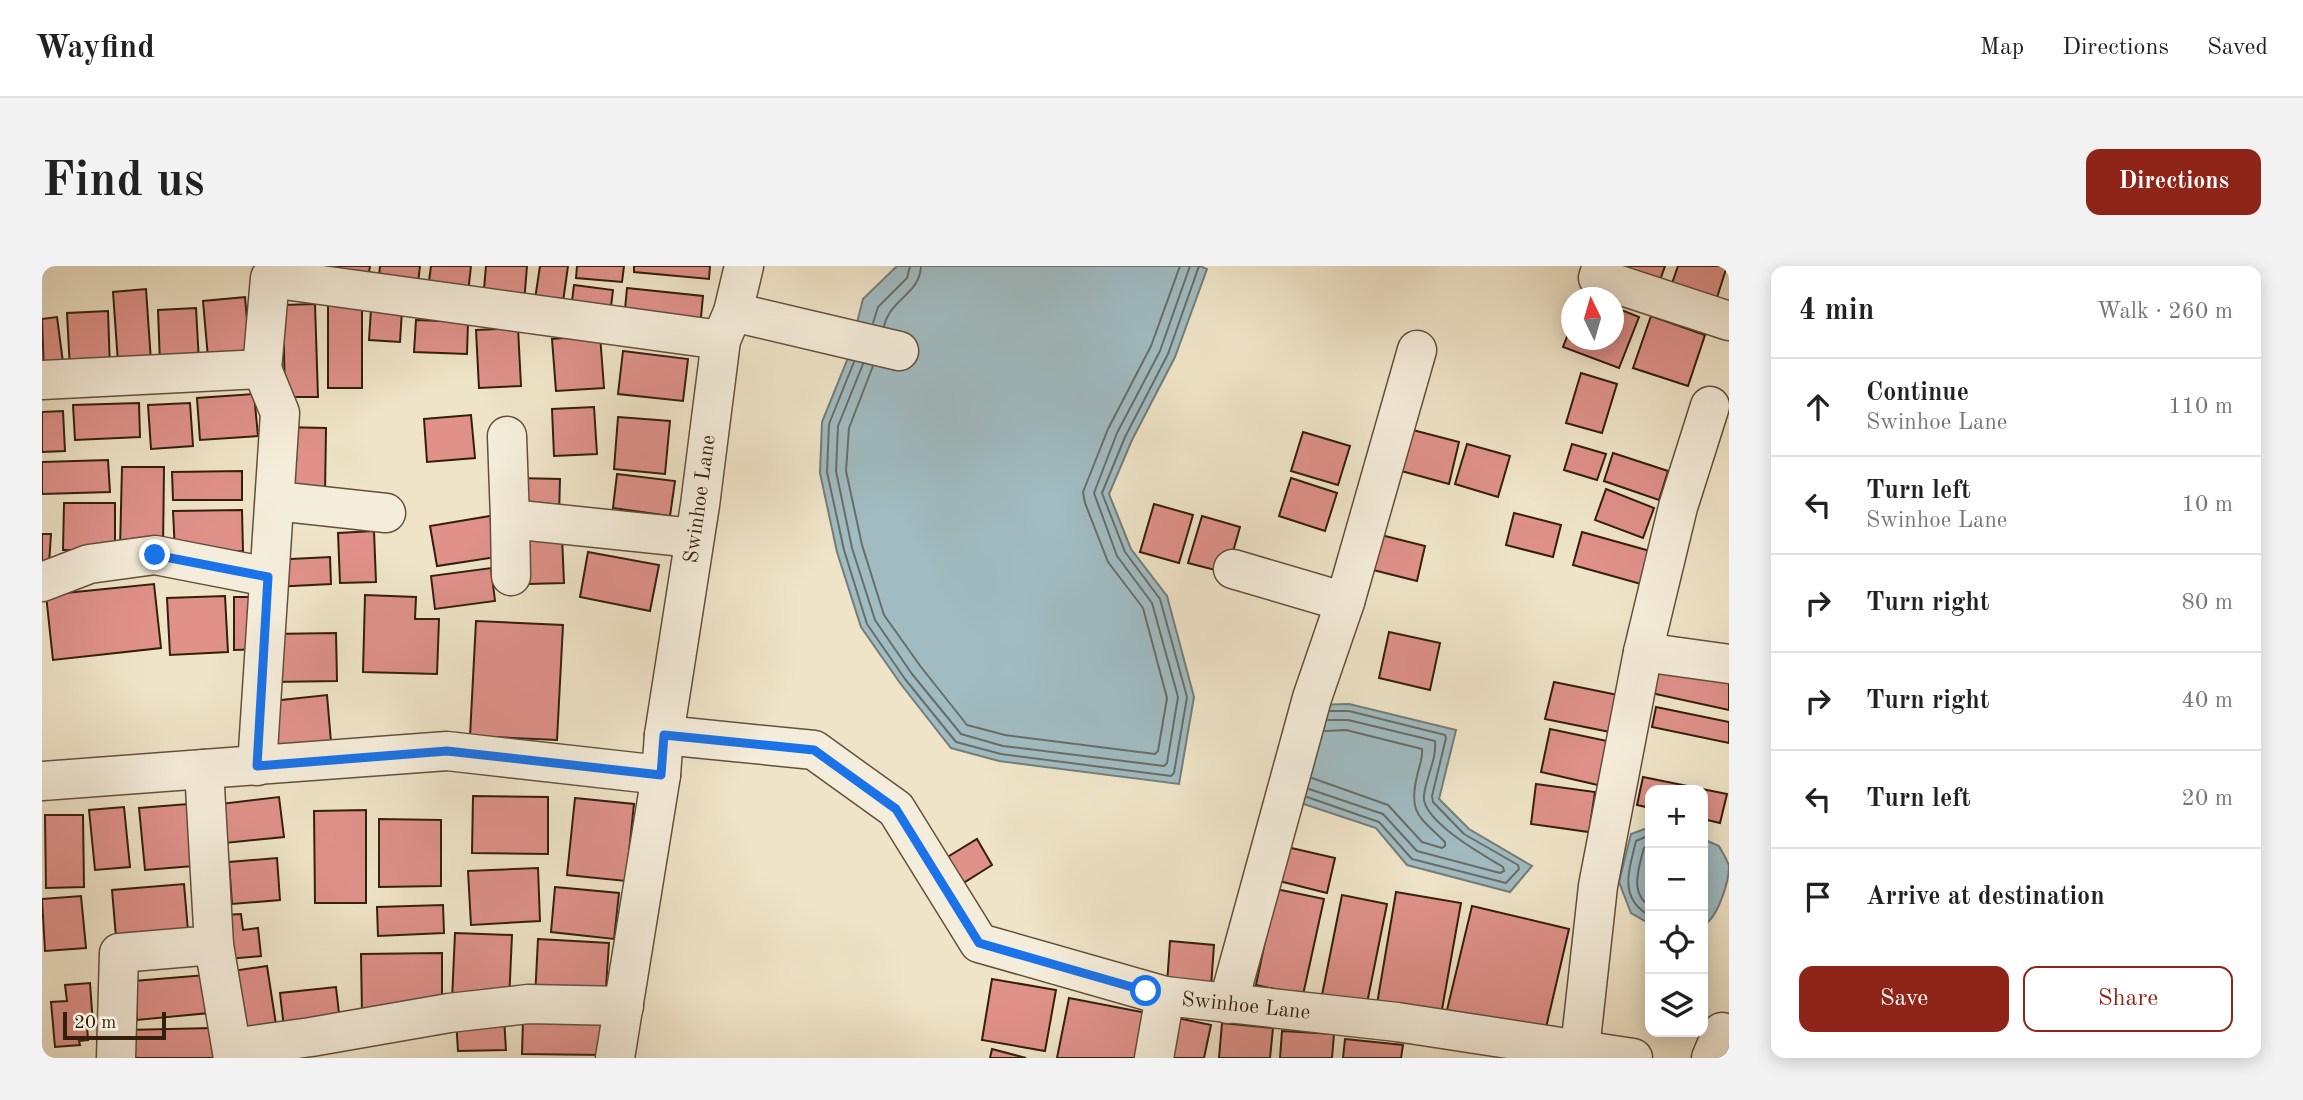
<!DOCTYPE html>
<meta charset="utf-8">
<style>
:root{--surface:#fff;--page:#f2f2f2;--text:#222;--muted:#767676;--line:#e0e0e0;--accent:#8f2418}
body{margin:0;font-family:"Old Standard TT",serif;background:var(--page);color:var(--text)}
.controls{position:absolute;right:21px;bottom:21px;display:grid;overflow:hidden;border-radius:14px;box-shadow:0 4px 18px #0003}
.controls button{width:63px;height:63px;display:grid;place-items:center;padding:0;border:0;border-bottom:2px solid var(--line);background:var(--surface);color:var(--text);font:35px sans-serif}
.compass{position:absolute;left:1519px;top:21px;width:63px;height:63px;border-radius:50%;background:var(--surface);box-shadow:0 4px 18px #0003;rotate:355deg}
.scale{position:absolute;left:21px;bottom:18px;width:103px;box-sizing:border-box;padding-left:7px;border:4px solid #341f0c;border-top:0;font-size:19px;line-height:24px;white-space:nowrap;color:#341f0c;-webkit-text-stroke:5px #f5eddb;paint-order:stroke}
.stop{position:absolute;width:21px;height:21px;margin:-16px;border:5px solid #1a73e8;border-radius:50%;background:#fff}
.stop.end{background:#1a73e8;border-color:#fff;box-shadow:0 2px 7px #0008}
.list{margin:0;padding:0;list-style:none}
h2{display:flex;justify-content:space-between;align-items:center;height:91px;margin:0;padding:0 28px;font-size:30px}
h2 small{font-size:23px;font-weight:400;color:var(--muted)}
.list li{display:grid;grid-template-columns:46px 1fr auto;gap:21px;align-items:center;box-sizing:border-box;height:98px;padding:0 28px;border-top:2px solid var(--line)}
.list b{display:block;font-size:26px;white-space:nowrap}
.list p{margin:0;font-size:23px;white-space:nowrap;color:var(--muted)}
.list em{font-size:23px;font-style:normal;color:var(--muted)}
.actions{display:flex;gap:14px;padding:21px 28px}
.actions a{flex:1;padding:16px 0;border:2px solid var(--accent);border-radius:14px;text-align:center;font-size:24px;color:var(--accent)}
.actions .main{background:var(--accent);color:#fff}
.icon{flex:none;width:38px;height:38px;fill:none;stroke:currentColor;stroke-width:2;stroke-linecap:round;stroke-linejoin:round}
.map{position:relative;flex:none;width:1687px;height:792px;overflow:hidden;border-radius:14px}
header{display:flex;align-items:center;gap:42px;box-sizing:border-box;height:98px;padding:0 35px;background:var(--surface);border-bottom:2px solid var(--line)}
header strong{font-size:33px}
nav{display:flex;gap:38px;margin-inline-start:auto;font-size:24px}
.intro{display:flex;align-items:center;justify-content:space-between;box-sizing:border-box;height:168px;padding:0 42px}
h1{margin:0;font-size:49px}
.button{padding:18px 32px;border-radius:14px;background:var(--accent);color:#fff;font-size:24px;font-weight:700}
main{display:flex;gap:42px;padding:0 42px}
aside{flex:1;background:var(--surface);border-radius:14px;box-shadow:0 4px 18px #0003}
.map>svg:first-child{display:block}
.water{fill:#a0bbc1;stroke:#757d79;stroke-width:2}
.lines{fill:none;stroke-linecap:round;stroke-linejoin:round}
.shore{stroke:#6a6d66;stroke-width:2}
.building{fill:#df918a;stroke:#341f0c;stroke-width:2}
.minor-casing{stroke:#63503b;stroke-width:41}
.minor{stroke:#f5eddb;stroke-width:38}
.route{stroke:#1a73e8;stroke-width:9}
.labels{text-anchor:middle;stroke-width:6;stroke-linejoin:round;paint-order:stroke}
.street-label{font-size:21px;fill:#341f0c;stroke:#f5eddb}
</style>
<header>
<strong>Wayfind</strong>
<nav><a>Map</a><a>Directions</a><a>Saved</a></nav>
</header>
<div class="intro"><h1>Find us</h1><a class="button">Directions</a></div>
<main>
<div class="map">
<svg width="1687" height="792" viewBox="0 0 1687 792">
<rect width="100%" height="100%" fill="#efe4c8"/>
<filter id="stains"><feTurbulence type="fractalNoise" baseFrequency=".00286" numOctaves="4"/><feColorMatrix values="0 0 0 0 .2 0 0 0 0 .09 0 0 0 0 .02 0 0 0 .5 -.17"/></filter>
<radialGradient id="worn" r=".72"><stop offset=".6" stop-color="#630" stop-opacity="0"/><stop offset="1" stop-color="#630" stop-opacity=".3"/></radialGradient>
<!-- water -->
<g class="water">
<polygon points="855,0 1158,0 1165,3 1133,91 1090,174 1067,228 1089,283 1125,330 1152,431 1137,518 957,495 909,482 858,417 819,361 795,286 778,207 780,156 806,92 821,33"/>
<polygon points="1307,438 1414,464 1397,533 1427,563 1490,600 1468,626 1365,599 1334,562 1244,532 1270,439"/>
<polygon points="1608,561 1608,658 1589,647 1577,616 1589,568"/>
<path d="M1661 573 1677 580C1680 586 1685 593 1687 600 1687 616 1675 654 1661 659Z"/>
</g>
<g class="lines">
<!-- shore -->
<g class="shore">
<polyline points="831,57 836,41 865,12 868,0"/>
<path d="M842 60C849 32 878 28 879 0"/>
<polyline points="812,96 787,158 785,206 802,284 825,358 863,413 914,476 959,488 1129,510 1132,507 1145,431 1118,333 1083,286 1060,227 1083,171 1126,88 1157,0"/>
<polyline points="821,98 796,160 794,205 810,282 833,354 870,408 919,468 961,480 1122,500 1125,497 1136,431 1110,337 1075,290 1052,227 1075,167 1118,85 1148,0"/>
<polyline points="831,100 807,162 804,205 820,279 842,349 879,401 925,459 963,469 1113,488 1116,485 1125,432 1101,342 1066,296 1043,237 1041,226 1066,163 1109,80 1138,0"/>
<path d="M1270 512 1346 539 1380 576 1400 582 1403 580V576C1378 551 1366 548 1375 510 1377 501 1381 492 1380 483L1304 464 1283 465"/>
<path d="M1267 523 1341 548 1375 585 1458 607 1462 605 1461 601C1441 589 1378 554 1382 529 1384 512 1395 492 1393 475L1306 454H1286"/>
<polyline points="1265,531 1337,556 1370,593 1464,617 1477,603 1476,599 1422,568 1391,536 1390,530 1404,472 1403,469 1307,445 1288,445"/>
<path d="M1608 569 1594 575C1587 605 1576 632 1608 650"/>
<path d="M1608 578 1602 582C1597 601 1587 628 1608 640"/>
</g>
</g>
<!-- building -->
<g class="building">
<polygon points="286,0 328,0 326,12 285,9"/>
<polygon points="338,0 378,0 376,17 337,11"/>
<polygon points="389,0 429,0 426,27 386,22"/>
<polygon points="444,0 485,0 482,37 441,34"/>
<polygon points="498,0 526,0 521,36 493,33"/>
<polygon points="535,0 582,0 580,16 534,12"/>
<polygon points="592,0 668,0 667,13 592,6"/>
<polygon points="1575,0 1623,0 1614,26"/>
<polygon points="1636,0 1685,0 1671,44 1626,29"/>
<polygon points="532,19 571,24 568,48 529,43"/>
<polygon points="585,22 661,30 658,62 582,54"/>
<polygon points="104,23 109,95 76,97 71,26"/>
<polygon points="203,31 208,89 166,92 161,35"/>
<rect x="286" y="36" width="34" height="86"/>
<polygon points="273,38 276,131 243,131 241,39"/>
<polygon points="1572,41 1597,51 1577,102 1521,81 1530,58 1530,74 1572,74"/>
<polygon points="154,42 157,96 118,98 116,44"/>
<polygon points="329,43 360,44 358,76 327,74"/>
<polygon points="66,45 68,103 28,104 25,47"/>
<polygon points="1609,50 1663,69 1646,120 1591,102"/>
<polygon points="15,51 22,104 2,107 0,53"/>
<polygon points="374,54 426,56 425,88 372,86"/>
<polygon points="476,62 479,120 437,122 434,64"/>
<polygon points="558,69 562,122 514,125 510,73"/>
<polygon points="581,85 646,93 641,135 576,128"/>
<polygon points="1539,107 1575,118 1560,167 1524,157"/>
<polygon points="212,128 216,170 158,174 155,132"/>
<polygon points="97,137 98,171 33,174 31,139"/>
<polygon points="148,137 151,180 109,183 106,139"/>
<polygon points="552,141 555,188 512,190 510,143"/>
<polygon points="21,145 23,185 0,186 0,146"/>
<polygon points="429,149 433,192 385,196 382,153"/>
<polygon points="576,151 628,155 623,208 572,203"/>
<polygon points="240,161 284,162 283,229 238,227"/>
<polygon points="1363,162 1417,176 1407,218 1352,203"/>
<polygon points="1261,166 1308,180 1296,219 1249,205"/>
<polygon points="1425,178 1468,190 1456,231 1413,218"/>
<polygon points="1530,178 1564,188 1555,214 1522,204"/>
<polygon points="1571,187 1626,205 1617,234 1562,215"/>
<polygon points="66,194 68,226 0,228 0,196"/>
<polygon points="80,201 122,201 121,284 78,283"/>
<polygon points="200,205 200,234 131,234 130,206"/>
<polygon points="575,208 633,215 628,250 571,242"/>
<polygon points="476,212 518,213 517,250 475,249"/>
<polygon points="1249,212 1295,227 1283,265 1237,250"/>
<polygon points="1564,223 1612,242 1601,272 1553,254"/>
<polygon points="22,237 73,237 73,284 21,284"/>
<polygon points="1112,238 1151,249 1137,297 1098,286"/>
<polygon points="200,244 201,285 133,286 131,245"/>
<polygon points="1472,247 1519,259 1511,291 1464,279"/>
<polygon points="454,249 461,290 395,300 388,260"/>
<polygon points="1160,250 1198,261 1185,307 1146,297"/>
<polygon points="332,265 334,316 298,317 296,267"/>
<polygon points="1540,266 1608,285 1599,318 1531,299"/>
<polygon points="1331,267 1383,280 1375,315 1323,302"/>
<polygon points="0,268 9,268 7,298 0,300"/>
<polygon points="520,271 522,317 487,318 485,272"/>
<polygon points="546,286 617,299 608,345 538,331"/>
<polygon points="288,291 289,318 231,321 229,294"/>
<polygon points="449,302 453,335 393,343 389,310"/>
<polygon points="112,318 119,382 11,394 4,329"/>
<polygon points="323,329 374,331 373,353 397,353 395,408 321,406"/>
<polygon points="183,330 186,386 128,389 125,332"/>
<polygon points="192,331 221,331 221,383 192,384"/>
<polygon points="434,355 521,359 515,474 428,470"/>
<polygon points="1347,366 1398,377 1388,424 1337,412"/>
<polygon points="294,367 295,415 230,416 229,368"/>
<polygon points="1616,397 1687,413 1687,444 1609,427"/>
<polygon points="1512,416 1576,429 1568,466 1503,453"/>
<polygon points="285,429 289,476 225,482 221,436"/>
<polygon points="1614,441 1687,456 1687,477 1610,461"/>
<polygon points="1508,463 1565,475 1556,519 1499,506"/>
<polygon points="1601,511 1685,528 1678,557 1661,553 1661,524 1608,524 1608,542 1595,539"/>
<polygon points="1494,518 1553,526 1547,566 1489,558"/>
<polygon points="431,530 506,531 506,588 430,587"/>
<polygon points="237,531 242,571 183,577 178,538"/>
<polygon points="533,532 592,538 584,615 525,609"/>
<polygon points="146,538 151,600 103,604 97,542"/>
<polygon points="82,541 88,601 53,604 47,544"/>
<polygon points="324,544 324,637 273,637 272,545"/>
<polygon points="3,549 41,549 42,621 4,622"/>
<polygon points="337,553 399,554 399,620 337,621"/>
<polygon points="935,573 950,599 915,621 899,595"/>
<polygon points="1245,581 1293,592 1285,627 1237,615"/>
<polygon points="235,592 238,634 190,638 187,596"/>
<polygon points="496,602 498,655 429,659 426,605"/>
<polygon points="142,618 146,665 74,671 70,624"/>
<polygon points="513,621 577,627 572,673 509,666"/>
<polygon points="1234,623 1282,633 1261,729 1214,719"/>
<polygon points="1354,626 1419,637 1399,749 1335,738"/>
<polygon points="1300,629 1345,638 1323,747 1278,739"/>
<polygon points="39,630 44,682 3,685 0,633"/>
<polygon points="401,639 402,667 336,670 335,641"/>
<polygon points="1430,640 1527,663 1503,766 1405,744"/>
<polygon points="199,648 201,664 216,662 219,690 186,693 182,649"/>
<polygon points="413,667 470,669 467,736 410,734"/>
<polygon points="496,673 567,677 563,736 493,732"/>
<polygon points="1128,675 1172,679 1169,721 1125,718"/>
<polygon points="400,687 400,746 320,747 319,688"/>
<polygon points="225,700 235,765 193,770 184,706"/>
<polygon points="164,709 167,747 95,754 92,715"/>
<polygon points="950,713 1014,724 1003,785 940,774"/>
<polygon points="48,717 51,759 45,759 46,774 37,775 38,779 13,781 9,736 25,735 23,719"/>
<polygon points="294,721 299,765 243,771 238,727"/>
<polygon points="1027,732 1110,748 1101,792 1015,792"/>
<polygon points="1126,750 1169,759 1162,792 1118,792"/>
<polygon points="462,752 464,784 416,785 414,753"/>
<polygon points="481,753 563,755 562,789 480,788"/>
<polygon points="1180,757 1231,762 1228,792 1177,792"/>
<polygon points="170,762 171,792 84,792 84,764"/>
<polygon points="1240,765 1292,768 1290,792 1238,792"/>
<polygon points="1303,773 1361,779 1359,792 1301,792"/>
<polygon points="950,783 984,792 948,792"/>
</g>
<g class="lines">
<!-- minor casing -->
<g class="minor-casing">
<g id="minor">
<polyline points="1560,0 1556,12 1687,55"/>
<polyline points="691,46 857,85"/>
<polyline points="0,114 220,103 228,12 679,74"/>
<polyline points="465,170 468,253 652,272"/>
<polyline points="234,235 344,247"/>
<polyline points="468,253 469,310"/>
<polyline points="1191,303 1303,336"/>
<polyline points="0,316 47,298 113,289 226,311"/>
<polyline points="1601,386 1636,241 1668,140"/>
<polyline points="622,469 772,484 854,543 937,677 1123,730 1355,756 1591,792"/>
<polyline points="215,500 238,147 220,103"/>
<polyline points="0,515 405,485 619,509"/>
<polyline points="172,679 191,792"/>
<polyline points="1186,738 1270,432 1303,336 1375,84"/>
<polyline points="190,782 269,771 407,747 486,738 582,740"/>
<polyline points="1538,783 1556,620 1601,386 1687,398"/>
<polyline points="74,792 77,687 172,679 162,503"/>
<polyline points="573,792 619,509 622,469 658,239 679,74 691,46 702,0"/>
<polyline points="1112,792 1123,730"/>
<polyline points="1669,792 1680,766 1687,768"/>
</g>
</g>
<!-- minor -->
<use href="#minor" class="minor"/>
</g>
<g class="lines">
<!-- route -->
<polyline class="route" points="113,289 226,311 215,500 405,485 619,509 622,469 772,484 854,543 937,677 1104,725"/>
</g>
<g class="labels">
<!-- street labels -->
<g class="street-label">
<text transform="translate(657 233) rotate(-82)" y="7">Swinhoe Lane</text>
<text transform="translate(1204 739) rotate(6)" y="7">Swinhoe Lane</text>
</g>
</g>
<rect width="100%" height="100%" filter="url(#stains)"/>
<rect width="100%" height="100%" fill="url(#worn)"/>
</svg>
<div class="controls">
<button>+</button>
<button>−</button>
<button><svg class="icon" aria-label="locate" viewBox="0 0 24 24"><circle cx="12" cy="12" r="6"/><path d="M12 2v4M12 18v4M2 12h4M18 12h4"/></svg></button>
<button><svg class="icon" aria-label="layers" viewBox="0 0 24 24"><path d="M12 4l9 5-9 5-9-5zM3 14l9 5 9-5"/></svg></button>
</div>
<svg class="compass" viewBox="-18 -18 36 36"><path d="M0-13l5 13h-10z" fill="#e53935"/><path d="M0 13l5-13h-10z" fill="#767676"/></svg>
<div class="scale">20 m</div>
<div class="stop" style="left:1104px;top:725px"></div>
<div class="stop end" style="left:113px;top:289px"></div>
</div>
<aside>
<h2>4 min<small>Walk · 260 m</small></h2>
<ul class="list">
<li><svg class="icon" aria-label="ahead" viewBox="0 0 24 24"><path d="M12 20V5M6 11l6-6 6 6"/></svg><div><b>Continue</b><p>Swinhoe Lane</p></div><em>110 m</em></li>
<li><svg class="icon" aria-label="left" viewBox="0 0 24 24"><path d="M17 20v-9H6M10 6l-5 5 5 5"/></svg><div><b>Turn left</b><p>Swinhoe Lane</p></div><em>10 m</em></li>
<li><svg class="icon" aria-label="right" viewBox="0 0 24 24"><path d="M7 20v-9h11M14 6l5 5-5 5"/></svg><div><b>Turn right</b></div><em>80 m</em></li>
<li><svg class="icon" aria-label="right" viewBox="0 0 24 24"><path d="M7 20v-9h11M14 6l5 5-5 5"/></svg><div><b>Turn right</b></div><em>40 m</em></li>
<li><svg class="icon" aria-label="left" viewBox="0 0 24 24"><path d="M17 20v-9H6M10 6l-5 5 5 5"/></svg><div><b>Turn left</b></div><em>20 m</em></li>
<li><svg class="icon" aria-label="arrive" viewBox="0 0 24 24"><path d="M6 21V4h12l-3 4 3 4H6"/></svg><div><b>Arrive at destination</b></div></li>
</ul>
<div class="actions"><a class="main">Save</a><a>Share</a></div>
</aside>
</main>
